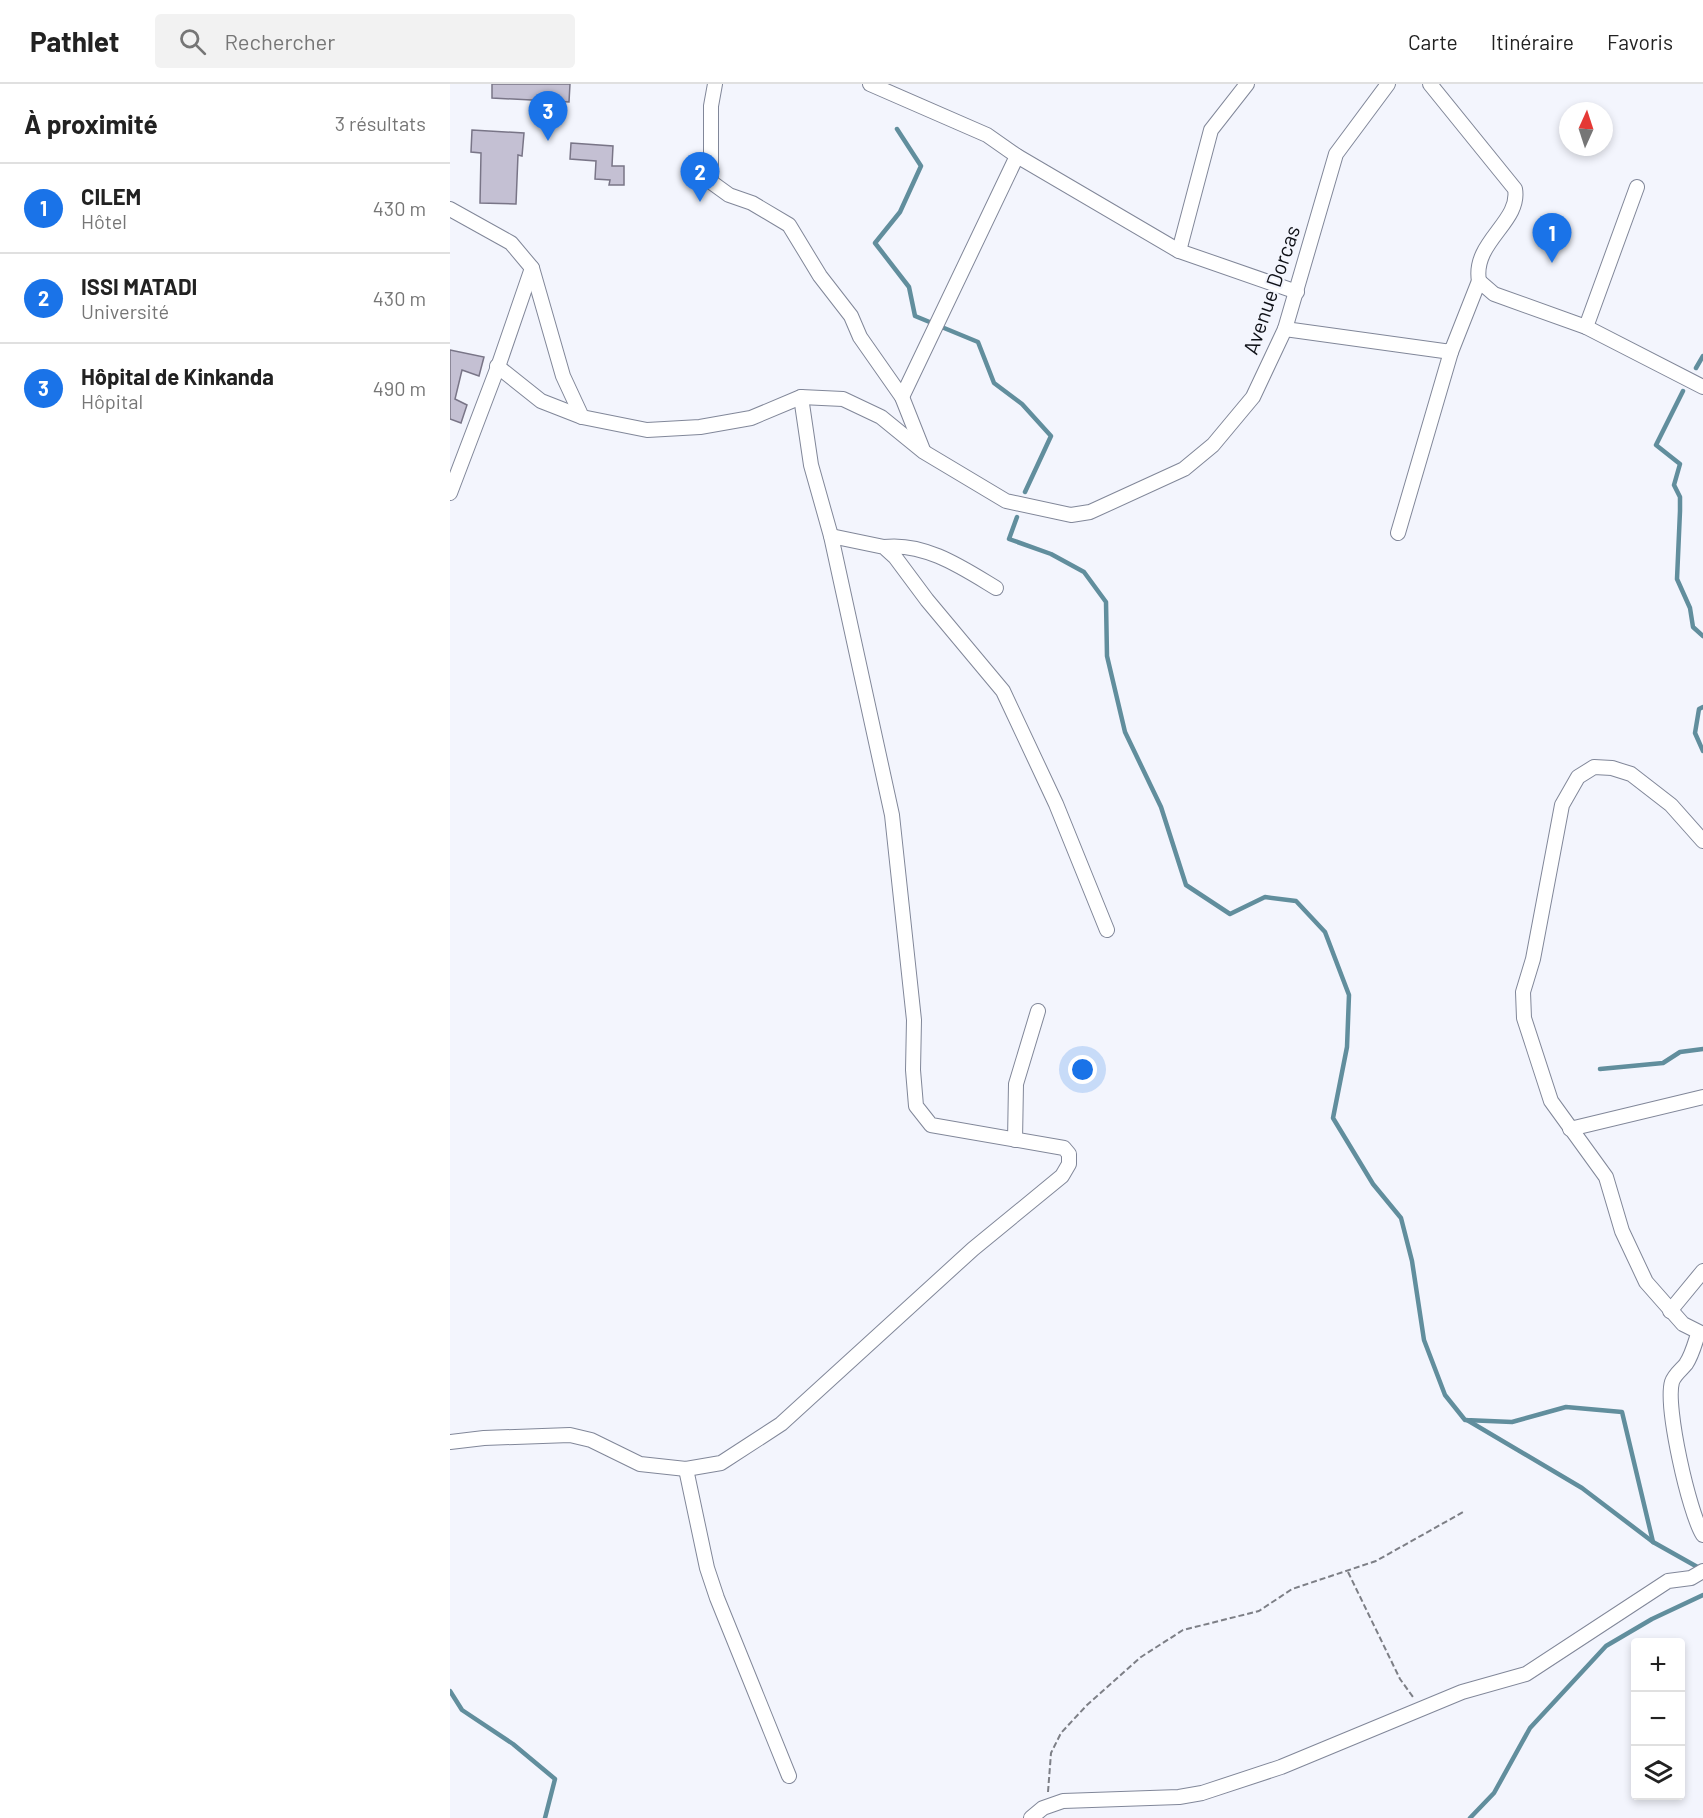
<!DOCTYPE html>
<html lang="fr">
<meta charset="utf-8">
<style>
:root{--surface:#fff;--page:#f2f2f2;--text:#222;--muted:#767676;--line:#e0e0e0;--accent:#1a73e8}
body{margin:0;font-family:Barlow,sans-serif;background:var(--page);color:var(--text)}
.controls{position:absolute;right:18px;bottom:18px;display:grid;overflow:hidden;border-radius:6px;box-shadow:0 3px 9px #0003}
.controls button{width:54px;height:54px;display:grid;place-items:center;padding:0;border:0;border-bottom:2px solid var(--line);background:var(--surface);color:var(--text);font:30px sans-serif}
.compass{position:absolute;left:1109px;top:18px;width:54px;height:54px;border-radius:50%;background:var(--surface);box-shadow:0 3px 9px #0003;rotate:3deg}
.you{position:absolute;left:633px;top:986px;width:21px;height:21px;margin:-15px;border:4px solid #fff;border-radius:50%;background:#1a73e8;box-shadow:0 0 0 9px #1a73e833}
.badge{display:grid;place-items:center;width:39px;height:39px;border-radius:50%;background:var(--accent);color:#fff;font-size:20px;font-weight:700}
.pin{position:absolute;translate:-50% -50px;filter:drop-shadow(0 2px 3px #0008)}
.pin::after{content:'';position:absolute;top:32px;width:21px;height:18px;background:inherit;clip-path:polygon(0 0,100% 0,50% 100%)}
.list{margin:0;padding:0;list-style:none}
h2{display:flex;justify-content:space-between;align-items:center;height:78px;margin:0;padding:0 24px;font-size:26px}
h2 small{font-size:20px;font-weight:400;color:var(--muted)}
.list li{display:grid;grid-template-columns:39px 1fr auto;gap:18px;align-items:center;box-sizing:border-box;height:90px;padding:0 24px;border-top:2px solid var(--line)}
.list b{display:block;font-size:22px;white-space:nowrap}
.list p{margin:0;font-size:20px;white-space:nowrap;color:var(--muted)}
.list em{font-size:20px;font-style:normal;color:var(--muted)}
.icon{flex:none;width:33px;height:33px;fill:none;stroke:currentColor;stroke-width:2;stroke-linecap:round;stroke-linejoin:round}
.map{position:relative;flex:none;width:1253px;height:1734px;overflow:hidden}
header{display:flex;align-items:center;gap:36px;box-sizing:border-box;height:84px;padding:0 30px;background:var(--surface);border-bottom:2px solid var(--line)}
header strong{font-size:28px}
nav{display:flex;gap:33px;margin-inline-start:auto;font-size:21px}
.search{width:420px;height:54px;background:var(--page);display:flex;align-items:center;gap:15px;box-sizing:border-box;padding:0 21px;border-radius:6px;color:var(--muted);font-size:22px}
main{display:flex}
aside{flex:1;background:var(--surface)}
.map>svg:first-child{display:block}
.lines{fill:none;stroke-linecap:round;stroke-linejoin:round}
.stream{stroke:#618e9d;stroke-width:4.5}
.building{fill:#c4c0d3;stroke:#797587;stroke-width:1.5}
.street-casing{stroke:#818799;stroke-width:16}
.path{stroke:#7d7f86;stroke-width:2;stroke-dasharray:6 3;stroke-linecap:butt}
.street{stroke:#fff;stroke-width:14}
.labels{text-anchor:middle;stroke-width:4.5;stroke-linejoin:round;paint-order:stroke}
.street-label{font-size:21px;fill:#0e1016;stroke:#f3f5fd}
</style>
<header>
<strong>Pathlet</strong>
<div class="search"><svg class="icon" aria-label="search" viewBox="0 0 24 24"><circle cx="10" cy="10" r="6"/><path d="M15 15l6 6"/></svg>Rechercher</div>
<nav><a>Carte</a><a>Itinéraire</a><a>Favoris</a></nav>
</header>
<main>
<aside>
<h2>À proximité<small>3 résultats</small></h2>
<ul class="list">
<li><span class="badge">1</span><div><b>CILEM</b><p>Hôtel</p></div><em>430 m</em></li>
<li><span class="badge">2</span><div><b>ISSI MATADI</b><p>Université</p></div><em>430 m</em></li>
<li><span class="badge">3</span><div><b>Hôpital de Kinkanda</b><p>Hôpital</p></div><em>490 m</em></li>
</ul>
</aside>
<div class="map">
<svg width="1253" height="1734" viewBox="0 0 1253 1734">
<rect width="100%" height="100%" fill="#f3f5fd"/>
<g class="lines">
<!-- stream -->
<g class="stream">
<polyline points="447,45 471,82 450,128 425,159 459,203 465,232 528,258 544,299 572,320 601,352 575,408"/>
<polyline points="1246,284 1253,272"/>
<polyline points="1233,307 1206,361 1230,380 1224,401 1230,413 1230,427 1227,495 1240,524 1243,543 1253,552"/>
<polyline points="567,433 559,455 601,470 634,488 656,518 657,572 675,648 711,723 736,801 780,830 815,813 846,817 875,848 899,911 897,963 883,1034 923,1100 951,1134 962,1177 974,1256 995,1311 1015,1336 1062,1338 1116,1323 1172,1328 1203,1458 1251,1485"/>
<polyline points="1253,623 1249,625 1245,649 1253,667"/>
<polyline points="1150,985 1213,979 1230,968 1253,965"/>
<polyline points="1017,1336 1132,1404 1203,1458"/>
<polyline points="0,1607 12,1626 63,1660 105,1695 95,1734"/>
<polyline points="1020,1734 1044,1709 1080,1644 1156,1562 1202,1535 1253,1511"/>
</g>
</g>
<!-- building -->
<g class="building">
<polygon points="42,0 120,0 119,18 42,14"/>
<polygon points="22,46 74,49 72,72 68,71 66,120 30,119 31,69 21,68"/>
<polygon points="121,59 163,62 162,82 174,82 174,101 159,101 160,96 145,95 146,77 120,75"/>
<polygon points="0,266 34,273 29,292 12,286 5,315 17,321 11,339 0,335"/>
</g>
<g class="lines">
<!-- street casing -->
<g class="street-casing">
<g id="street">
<polyline points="265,0 261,22 261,98 279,111 302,119 339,141 370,192 401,232 410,253 452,313 473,366"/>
<polyline points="420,0 537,51 567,72 729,167 847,208"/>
<path d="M980 0 1065 105C1071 138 1022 158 1029 197"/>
<polyline points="0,125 61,159 82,184 113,292 132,333 197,346 250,343 301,334 351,313 393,315 431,333 474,368 556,417 621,431 640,428 734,385 763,361 803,313 835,245 886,70 938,0"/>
<polyline points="729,167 761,46 797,0"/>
<polyline points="1029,197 1044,210 1136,243 1253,303"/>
<polyline points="1136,243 1187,103"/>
<polyline points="835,245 1001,268 1029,197"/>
<polyline points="47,282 91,317 132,333"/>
<polyline points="452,313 567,72"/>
<polyline points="0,409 49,280 82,184"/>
<polyline points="948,449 1001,268"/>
<polyline points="381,452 434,463 445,473 477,516 553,607 606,720 657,846"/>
<path d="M434 463C475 458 513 484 546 504"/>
<polyline points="1253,757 1221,721 1181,690 1162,684 1144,683 1128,693 1112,721 1083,875 1073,908 1074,934 1101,1017 1156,1093 1172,1147 1196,1198 1233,1240 1253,1250"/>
<polyline points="1120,1045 1253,1013"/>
<polyline points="565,1056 566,1000 588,927"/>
<polyline points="1220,1227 1253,1187"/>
<path d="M1248 1250C1245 1259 1242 1271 1236 1280 1232 1285 1224 1291 1222 1298 1215 1322 1239 1429 1253 1451"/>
<polyline points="0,1358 34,1354 120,1351 141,1356 190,1380 236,1385 271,1379 331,1340 523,1165 612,1092 619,1080 619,1070 614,1064 481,1041 466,1022 463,986 464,936 442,731 381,452 361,381 351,313"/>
<polyline points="236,1385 257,1484 267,1514 339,1692"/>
<polyline points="581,1734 593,1724 613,1717 729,1713 752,1709 831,1683 1012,1608 1076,1590 1218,1497 1241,1494 1253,1487"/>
</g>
</g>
<!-- path -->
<g class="path">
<polyline points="898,1488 950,1595 963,1613"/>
<polyline points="598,1708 601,1669 611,1649 637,1621 691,1573 733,1546 809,1527 842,1505 926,1477 1015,1427"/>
</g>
<!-- street -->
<use href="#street" class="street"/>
</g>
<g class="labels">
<!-- street labels -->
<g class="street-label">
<text transform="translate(822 206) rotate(-71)" y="7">Avenue Dorcas</text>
</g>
</g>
</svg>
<div class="controls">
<button>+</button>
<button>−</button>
<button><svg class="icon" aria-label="layers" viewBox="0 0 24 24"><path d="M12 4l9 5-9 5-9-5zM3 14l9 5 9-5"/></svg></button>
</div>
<svg class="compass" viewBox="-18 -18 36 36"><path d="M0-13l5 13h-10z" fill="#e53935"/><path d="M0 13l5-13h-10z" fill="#767676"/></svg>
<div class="you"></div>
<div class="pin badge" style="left:1102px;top:179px">1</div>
<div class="pin badge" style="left:250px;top:118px">2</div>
<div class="pin badge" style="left:98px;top:57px">3</div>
</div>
</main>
